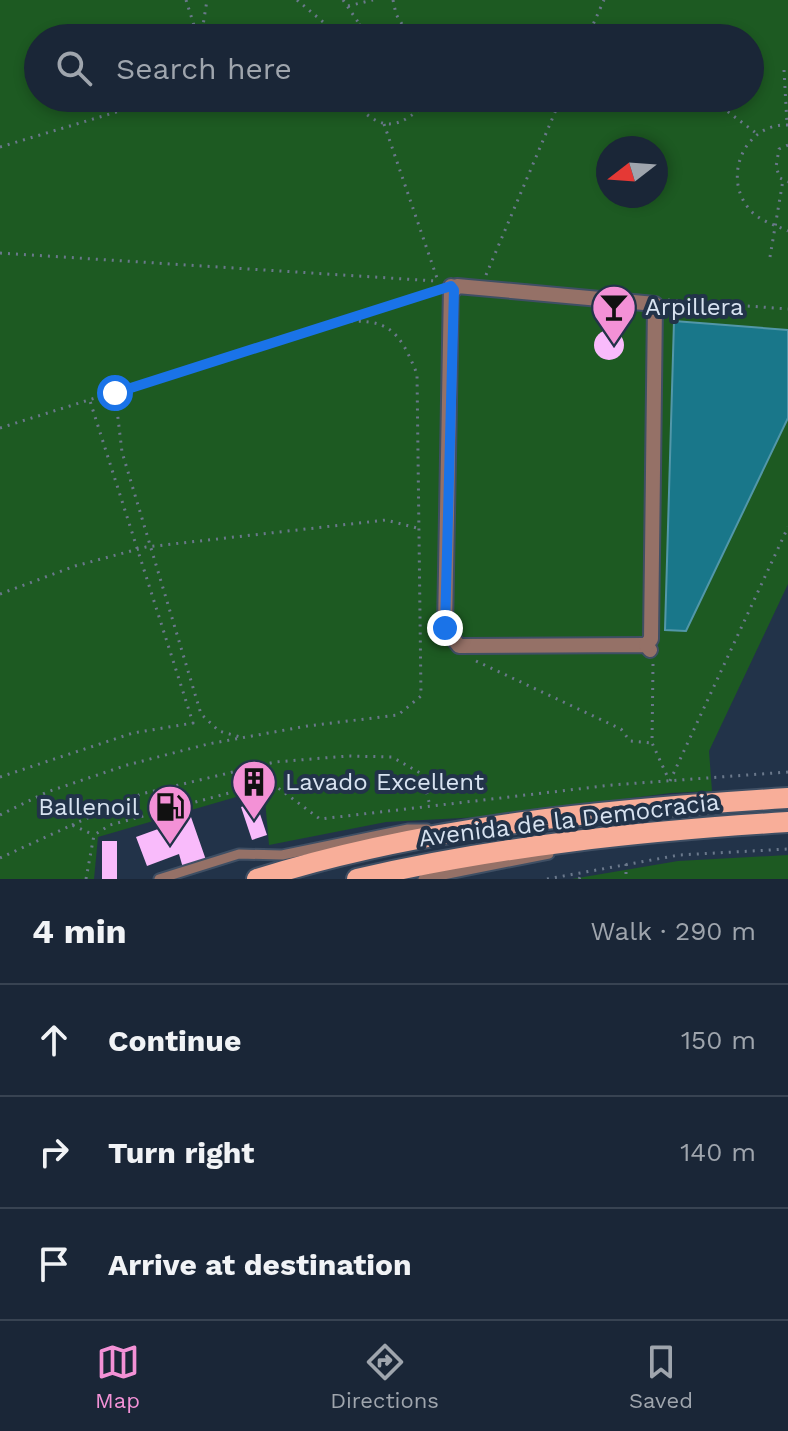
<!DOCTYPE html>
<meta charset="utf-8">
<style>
:root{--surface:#1a2637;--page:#273242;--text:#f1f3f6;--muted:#9fa5ad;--line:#384352;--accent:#f391d6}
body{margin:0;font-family:"Work Sans",sans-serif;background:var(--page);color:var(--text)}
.compass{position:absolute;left:596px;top:136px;width:72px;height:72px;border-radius:50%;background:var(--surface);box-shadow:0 4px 12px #0003;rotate:253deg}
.stop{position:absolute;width:24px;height:24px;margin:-18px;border:6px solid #1a73e8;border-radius:50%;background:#fff}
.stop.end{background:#1a73e8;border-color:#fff;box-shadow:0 2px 8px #0008}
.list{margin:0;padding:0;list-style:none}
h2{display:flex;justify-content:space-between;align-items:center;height:104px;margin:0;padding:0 32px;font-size:34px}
h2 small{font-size:26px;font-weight:400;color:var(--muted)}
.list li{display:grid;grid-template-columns:52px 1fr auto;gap:24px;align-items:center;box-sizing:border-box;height:112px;padding:0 32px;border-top:2px solid var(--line)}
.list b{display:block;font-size:30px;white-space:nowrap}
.list em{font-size:26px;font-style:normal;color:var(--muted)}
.icon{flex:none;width:44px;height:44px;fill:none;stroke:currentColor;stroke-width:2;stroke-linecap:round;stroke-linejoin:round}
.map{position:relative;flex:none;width:788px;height:879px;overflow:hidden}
.search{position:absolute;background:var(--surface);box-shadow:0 4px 12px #0003;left:24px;right:24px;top:24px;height:88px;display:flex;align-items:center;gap:20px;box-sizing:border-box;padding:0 28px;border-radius:44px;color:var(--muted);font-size:30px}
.sheet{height:440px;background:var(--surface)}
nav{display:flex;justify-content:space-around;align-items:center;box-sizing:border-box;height:112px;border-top:2px solid var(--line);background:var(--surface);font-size:22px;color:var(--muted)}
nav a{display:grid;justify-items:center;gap:4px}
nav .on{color:var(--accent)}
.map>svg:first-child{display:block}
.green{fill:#1d5a22;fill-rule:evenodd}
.water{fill:#19778a;stroke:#5297a9;stroke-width:2}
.building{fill:#f9bbfb}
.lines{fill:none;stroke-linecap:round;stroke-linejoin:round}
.service-casing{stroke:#3f4f64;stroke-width:13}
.pedestrian-casing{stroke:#3f4f64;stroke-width:18}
.primary-casing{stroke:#3f4f64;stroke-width:24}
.path{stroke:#6a788b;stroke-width:3;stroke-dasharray:2 6;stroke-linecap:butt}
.service{stroke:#957167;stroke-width:9}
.pedestrian{stroke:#957167;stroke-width:14}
.primary{stroke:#f8ae99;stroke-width:20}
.route{stroke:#1a73e8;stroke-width:10}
.labels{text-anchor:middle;stroke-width:8;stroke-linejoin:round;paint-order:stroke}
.poi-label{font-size:24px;fill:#d8e3f1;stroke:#223349;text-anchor:start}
.street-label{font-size:24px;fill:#d8e3f1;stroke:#223349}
</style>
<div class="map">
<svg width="788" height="879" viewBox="0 0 788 879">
<rect width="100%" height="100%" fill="#223349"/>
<!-- green -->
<g class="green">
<path d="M0 0H788V584L709 751 712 791 671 793 481 817 386 822 269 845 264 789 98 837 94 879H0ZM38 38H750V98H38ZM608 148H656V196H608Z"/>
<polygon points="788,855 788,879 572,879 678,861"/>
</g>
<!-- water -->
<polygon class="water" points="674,321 788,330 788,418 686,631 665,630"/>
<!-- building -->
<g class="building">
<circle cx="609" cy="345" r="15"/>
<polygon points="256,802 267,835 252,840 241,807"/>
<polygon points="191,817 206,860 183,868 179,854 147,866 136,837"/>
<rect x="102" y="841" width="15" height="38"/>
</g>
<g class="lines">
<!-- service casing -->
<g class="service-casing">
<g id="service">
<polyline points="159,879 239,854 282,855 408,829 427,829"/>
<polyline points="423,879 549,854"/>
</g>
</g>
<!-- pedestrian casing -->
<g class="pedestrian-casing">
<g id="pedestrian">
<polyline points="451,286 445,628 459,646 646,645 650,650"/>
<polyline points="454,290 457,286 655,304 651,639 646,645"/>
</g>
</g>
<!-- primary casing -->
<g class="primary-casing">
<g id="primary">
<path d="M257 879C427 825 611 809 788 798"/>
<path d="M357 879C499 846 643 831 788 822"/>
</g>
</g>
<!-- path -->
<g class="path">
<polyline points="186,0 198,38"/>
<polyline points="297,0 329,27"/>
<polyline points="343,0 369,38"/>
<polyline points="393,0 396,14 410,38"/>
<polyline points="348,6 373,0"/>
<polyline points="201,38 207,0"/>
<polyline points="224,38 255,30 363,25"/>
<polyline points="587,38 604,0"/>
<polyline points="784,70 787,124"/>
<path d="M350 98C383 135 398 130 432 98"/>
<polyline points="715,102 756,133"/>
<polyline points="384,124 438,281"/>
<path d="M788 125C745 123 721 177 750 210 760 221 775 225 788 231"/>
<polyline points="788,145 779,149 776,167 780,178 788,182"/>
<polyline points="0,147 163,98"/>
<polyline points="0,253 436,281"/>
<polyline points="770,257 783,180"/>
<polyline points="486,275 561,98"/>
<polyline points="668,300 788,309"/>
<polyline points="343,320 435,291"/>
<polyline points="115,393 122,452 201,714 219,731 240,737"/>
<polyline points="0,428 336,322"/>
<polyline points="0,594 75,566 146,547 386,520 417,528"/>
<polyline points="476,661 621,729 630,741 652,743"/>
<polyline points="653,664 652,743 669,780"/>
<polyline points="0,777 133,733 193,723 90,401"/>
<polyline points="670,781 788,527"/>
<path d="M0 815 47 792 127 765 208 744 307 726 398 715 421 696 417 374C398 327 387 318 336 322"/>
<polyline points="72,825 141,794 275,762 348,756 392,757 422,774 430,806"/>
<polyline points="0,858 72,825 94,835"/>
<polyline points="626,864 626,879"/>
<polyline points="86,879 94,835 110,825 270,782 320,819 612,785 788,772"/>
<polyline points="547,879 679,855 788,849"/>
<polyline points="579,879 583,872"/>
</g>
<!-- service -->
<use href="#service" class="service"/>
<!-- pedestrian -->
<use href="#pedestrian" class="pedestrian"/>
<!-- primary -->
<use href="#primary" class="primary"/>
</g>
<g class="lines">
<!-- route -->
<polyline class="route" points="115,393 451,286 454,290 445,628"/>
</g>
<!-- icons -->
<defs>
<g id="bar-pin" transform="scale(2.3)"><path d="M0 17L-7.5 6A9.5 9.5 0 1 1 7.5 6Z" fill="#f391d6" stroke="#223349"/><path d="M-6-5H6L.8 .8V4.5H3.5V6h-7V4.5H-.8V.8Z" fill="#111"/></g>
<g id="building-pin" transform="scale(2.3)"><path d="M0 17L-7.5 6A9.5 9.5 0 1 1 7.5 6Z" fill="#f391d6" stroke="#223349"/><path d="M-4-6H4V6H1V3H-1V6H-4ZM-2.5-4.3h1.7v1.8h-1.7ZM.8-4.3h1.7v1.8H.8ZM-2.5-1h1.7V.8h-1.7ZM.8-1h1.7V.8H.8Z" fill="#111"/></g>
<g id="fuel-pin" transform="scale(2.3)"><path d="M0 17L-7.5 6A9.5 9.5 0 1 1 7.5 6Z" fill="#f391d6" stroke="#223349"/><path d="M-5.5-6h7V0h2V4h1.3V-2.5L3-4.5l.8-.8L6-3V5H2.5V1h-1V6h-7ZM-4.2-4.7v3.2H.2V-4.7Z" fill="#111"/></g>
</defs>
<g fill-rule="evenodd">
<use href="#bar-pin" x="614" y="307"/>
<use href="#building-pin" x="254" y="782"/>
<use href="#fuel-pin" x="170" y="807"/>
</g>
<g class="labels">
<!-- poi labels -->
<g class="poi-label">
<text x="645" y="315">Arpillera</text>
<text x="285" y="790">Lavado Excellent</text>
<text x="139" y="815" text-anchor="end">Ballenoil</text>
</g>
<!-- street labels -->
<g class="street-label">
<text transform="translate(569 820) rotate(-7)" y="8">Avenida de la Democracia</text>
</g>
</g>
</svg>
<svg class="compass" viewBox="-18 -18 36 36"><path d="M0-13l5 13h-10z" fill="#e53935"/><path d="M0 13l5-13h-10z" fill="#9fa5ad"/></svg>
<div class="stop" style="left:115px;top:393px"></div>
<div class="stop end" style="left:445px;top:628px"></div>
<div class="search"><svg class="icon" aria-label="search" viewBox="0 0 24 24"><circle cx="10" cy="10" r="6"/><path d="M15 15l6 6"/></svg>Search here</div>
</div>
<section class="sheet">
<h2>4 min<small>Walk · 290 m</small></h2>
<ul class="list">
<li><svg class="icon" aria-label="ahead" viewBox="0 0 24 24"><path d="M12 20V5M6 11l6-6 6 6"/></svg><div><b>Continue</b></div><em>150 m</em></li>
<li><svg class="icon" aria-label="right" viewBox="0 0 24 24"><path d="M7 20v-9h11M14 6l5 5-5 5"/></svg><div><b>Turn right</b></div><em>140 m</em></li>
<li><svg class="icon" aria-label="arrive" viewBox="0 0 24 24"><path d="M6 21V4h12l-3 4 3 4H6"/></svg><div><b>Arrive at destination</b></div></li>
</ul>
</section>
<nav>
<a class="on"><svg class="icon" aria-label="map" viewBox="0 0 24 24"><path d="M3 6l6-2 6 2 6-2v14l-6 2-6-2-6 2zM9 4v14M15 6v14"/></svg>Map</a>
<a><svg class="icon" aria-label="directions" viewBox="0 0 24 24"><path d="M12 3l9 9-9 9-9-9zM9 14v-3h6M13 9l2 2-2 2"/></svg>Directions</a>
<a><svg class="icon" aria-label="saved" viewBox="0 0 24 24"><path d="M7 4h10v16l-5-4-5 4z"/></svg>Saved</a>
</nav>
